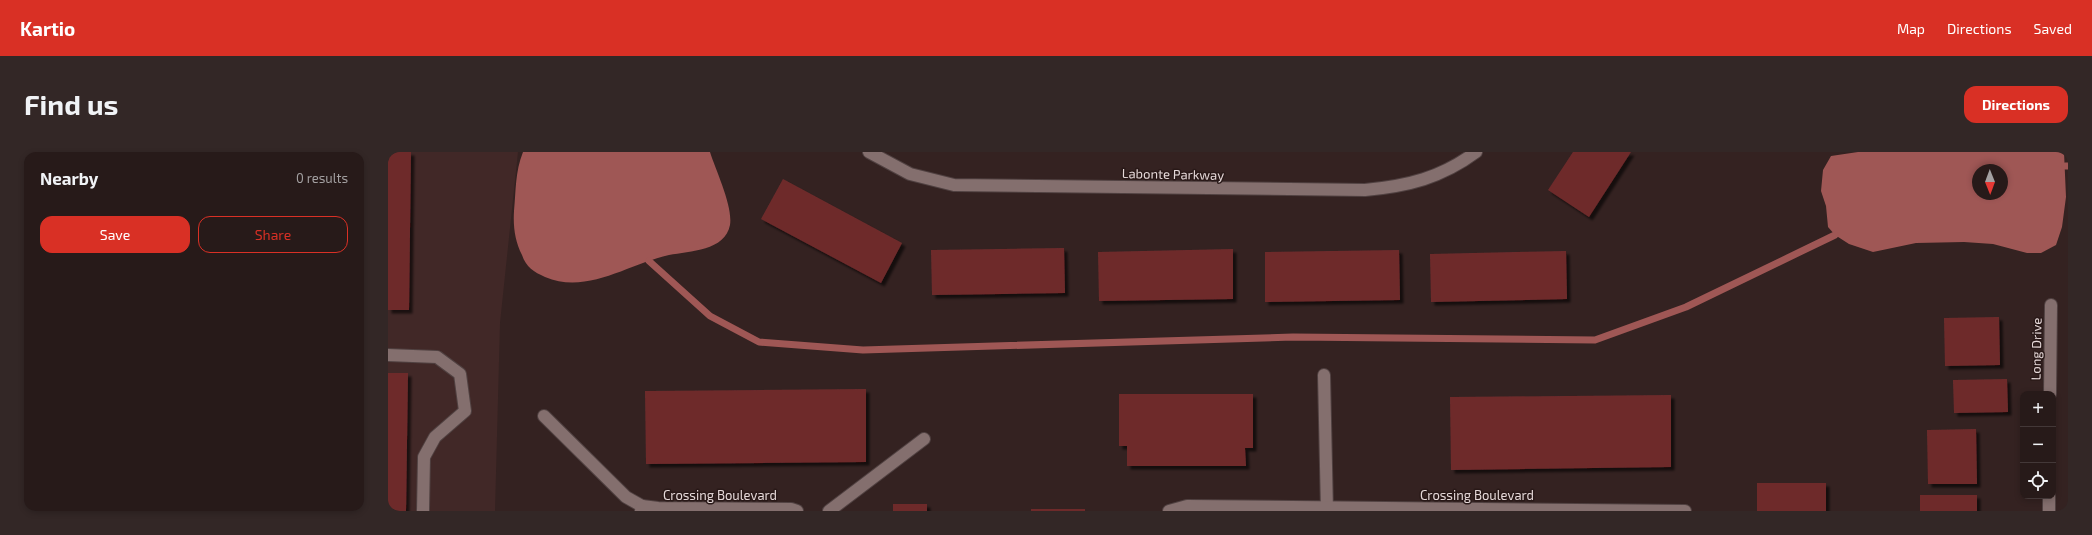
<!DOCTYPE html>
<meta charset="utf-8">
<style>
:root{--surface:#271a19;--page:#332726;--text:#f1f3f6;--muted:#a4a1a2;--line:#433838;--accent:#d93025}
body{margin:0;font-family:"Exo 2",sans-serif;background:var(--page);color:var(--text)}
.controls{position:absolute;right:12px;bottom:12px;display:grid;overflow:hidden;border-radius:8px;box-shadow:0 2px 6px #0003}
.controls button{width:36px;height:36px;display:grid;place-items:center;padding:0;border:0;border-bottom:1px solid var(--line);background:var(--surface);color:var(--text);font:20px sans-serif}
.compass{position:absolute;left:1584px;top:12px;width:36px;height:36px;border-radius:50%;background:var(--surface);box-shadow:0 2px 6px #0003;rotate:179deg}
.list{margin:0;padding:0;list-style:none}
h2{display:flex;justify-content:space-between;align-items:center;height:52px;margin:0;padding:0 16px;font-size:17px}
h2 small{font-size:13px;font-weight:400;color:var(--muted)}
.actions{display:flex;gap:8px;padding:12px 16px}
.actions a{flex:1;padding:9px 0;border:1px solid var(--accent);border-radius:12px;text-align:center;font-size:14px;color:var(--accent)}
.actions .main{background:var(--accent);color:#fff}
.icon{flex:none;width:22px;height:22px;fill:none;stroke:currentColor;stroke-width:2;stroke-linecap:round;stroke-linejoin:round}
.map{position:relative;flex:none;width:1680px;height:359px;overflow:hidden;border-radius:12px}
header{display:flex;align-items:center;gap:24px;box-sizing:border-box;height:56px;padding:0 20px;background:var(--accent);color:#fff}
header strong{font-size:19px}
nav{display:flex;gap:22px;margin-inline-start:auto;font-size:14px}
.intro{display:flex;align-items:center;justify-content:space-between;box-sizing:border-box;height:96px;padding:0 24px}
h1{margin:0;font-size:28px}
.button{padding:10px 18px;border-radius:12px;background:var(--accent);color:#fff;font-size:14px;font-weight:700}
main{display:flex;gap:24px;padding:0 24px}
aside{flex:1;background:var(--surface);border-radius:12px;box-shadow:0 2px 6px #0003}
.map>svg:first-child{display:block}
.built{fill:#412827}
.water{fill:#9f5755;fill-rule:evenodd}
.lines{fill:none;stroke-linecap:round;stroke-linejoin:round}
.stream{stroke:#9f5755;stroke-width:7}
.building{fill:#6e2b2c;filter:url(#shadow)}
.service-casing{stroke:#504141;stroke-width:14}
.minor-casing{stroke:#504141;stroke-width:14}
.service{stroke:#846f6e;stroke-width:12}
.minor{stroke:#846f6e;stroke-width:12}
.labels{text-anchor:middle;stroke-width:3;stroke-linejoin:round;paint-order:stroke}
.street-label{font-size:13px;fill:#e6d9d9;stroke:#291918}
</style>
<header>
<strong>Kartio</strong>
<nav><a>Map</a><a>Directions</a><a>Saved</a></nav>
</header>
<div class="intro"><h1>Find us</h1><a class="button">Directions</a></div>
<main>
<aside>
<h2>Nearby<small>0 results</small></h2>
<ul class="list">
</ul>
<div class="actions"><a class="main">Save</a><a>Share</a></div>
</aside>
<div class="map">
<svg width="1680" height="359" viewBox="0 0 1680 359">
<defs>
<filter id="shadow"><feDropShadow dx="3.5" dy="3.5" stdDeviation="1" flood-color="#0009"/></filter>
</defs>
<rect width="100%" height="100%" fill="#342221"/>
<!-- built -->
<polygon class="built" points="0,0 130,0 112,171 107,359 0,359"/>
<!-- water -->
<g class="water">
<path d="M135 0H322C328 19 345 54 342 73 337 99 302 99 281 103 240 112 199 143 157 125 146 120 138 115 134 103 127 89 125 75 126 59 128 39 127 20 135 0Z"/>
<path d="M1470 0H1676L1678 45 1674 75 1668 93 1653 101H1639L1605 92 1576 90 1528 91 1485 100 1461 92 1447 83 1440 75 1438 54 1433 39 1435 18 1443 4ZM1590 18H1614V42H1590Z"/>
</g>
<g class="lines">
<!-- stream -->
<g class="stream">
<polyline points="1677,14 1680,14"/>
<polyline points="261,109 322,164 371,190 475,198 905,185 1207,188 1298,155 1447,83"/>
</g>
</g>
<!-- building -->
<g class="building">
<polygon points="0,0 23,0 21,158 0,158"/>
<polygon points="1185,0 1243,0 1201,65 1160,38"/>
<polygon points="395,27 514,91 493,131 373,67"/>
<polygon points="676,96 677,141 544,143 543,98"/>
<polygon points="845,97 845,147 711,149 710,100"/>
<polygon points="1011,98 1012,148 877,150 877,100"/>
<polygon points="1178,99 1179,147 1043,150 1042,102"/>
<polygon points="1611,165 1612,213 1557,214 1556,166"/>
<polygon points="0,221 20,221 18,359 0,359"/>
<polygon points="1619,227 1620,260 1566,261 1565,228"/>
<polygon points="478,237 478,310 258,312 257,239"/>
<polygon points="731,242 865,242 865,296 857,296 858,314 739,314 739,294 731,294"/>
<polygon points="1283,243 1283,315 1063,318 1062,245"/>
<polygon points="1588,277 1589,332 1540,332 1539,278"/>
<rect x="1369" y="331" width="69" height="28"/>
<rect x="1532" y="343" width="57" height="16"/>
<rect x="505" y="352" width="34" height="7"/>
<rect x="643" y="357" width="54" height="2"/>
</g>
<g class="lines">
<!-- service casing -->
<g class="service-casing">
<polyline id="service" points="0,203 49,205 72,222 77,259 47,285 36,305 35,359"/>
</g>
<!-- minor casing -->
<g class="minor-casing">
<g id="minor">
<path d="M481 0 522 22 566 33 977 38C1020 34 1053 26 1088 0"/>
<polyline points="936,223 939,359"/>
<polyline points="1662,242 1663,153"/>
<polyline points="156,264 238,345 254,354"/>
<polyline points="1661,344 1661,359"/>
<polyline points="253,359 254,354 270,356 403,357 409,359"/>
<polyline points="441,359 536,287"/>
<polyline points="781,359 799,354 1297,359"/>
</g>
</g>
<!-- service -->
<use href="#service" class="service"/>
<!-- minor -->
<use href="#minor" class="minor"/>
</g>
<g class="labels">
<!-- street labels -->
<g class="street-label">
<text transform="translate(785 22) rotate(1)" y="5">Labonte Parkway</text>
<text transform="translate(1648 197) rotate(-89)" y="5">Long Drive</text>
<text x="332" y="348">Crossing Boulevard</text>
<text x="1089" y="348">Crossing Boulevard</text>
</g>
</g>
</svg>
<div class="controls">
<button>+</button>
<button>−</button>
<button><svg class="icon" aria-label="locate" viewBox="0 0 24 24"><circle cx="12" cy="12" r="6"/><path d="M12 2v4M12 18v4M2 12h4M18 12h4"/></svg></button>
</div>
<svg class="compass" viewBox="-18 -18 36 36"><path d="M0-13l5 13h-10z" fill="#e53935"/><path d="M0 13l5-13h-10z" fill="#a4a1a2"/></svg>
</div>
</main>
